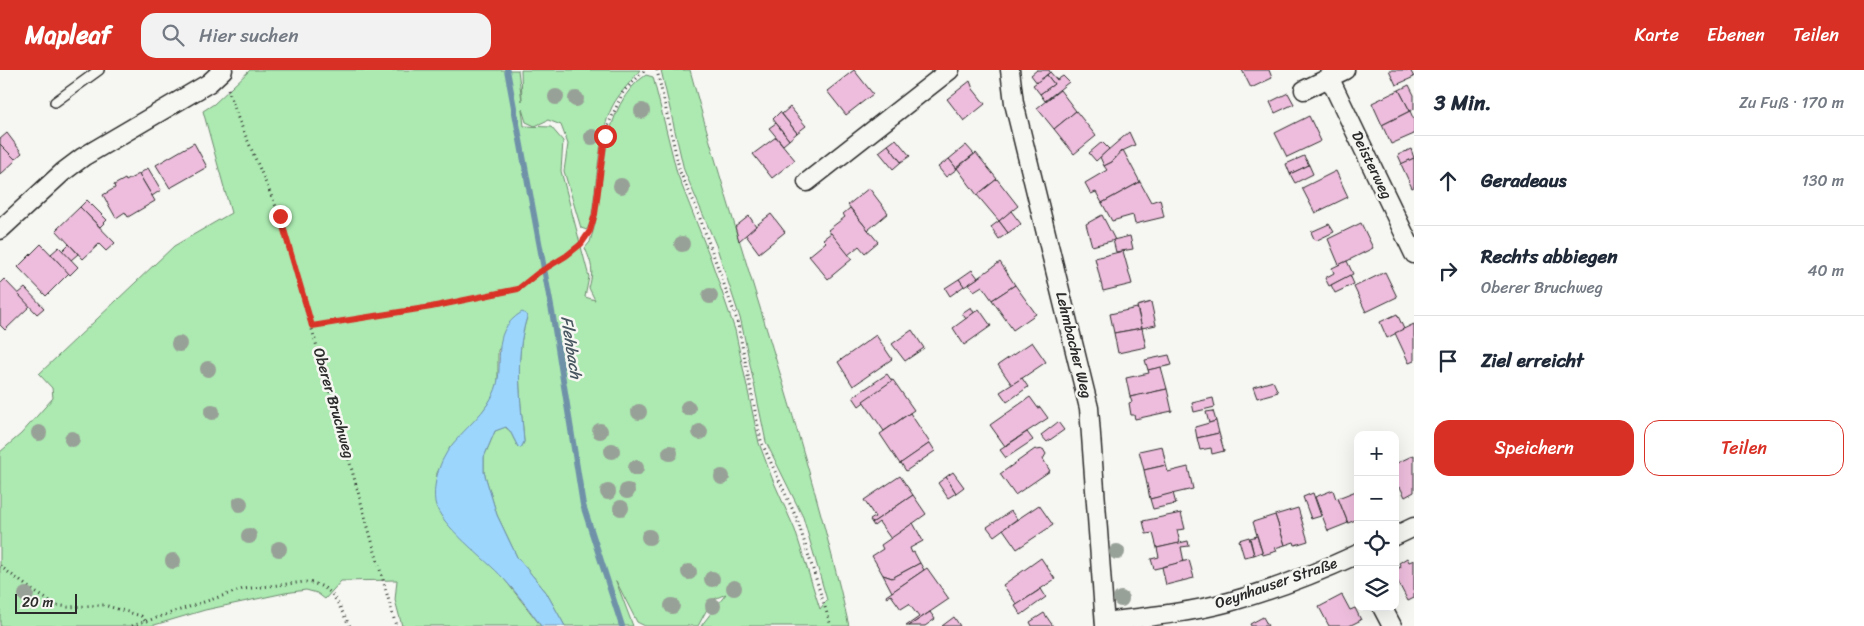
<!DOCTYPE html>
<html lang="de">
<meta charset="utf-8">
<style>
:root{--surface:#fff;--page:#f2f2f3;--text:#1f2937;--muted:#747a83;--line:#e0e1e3;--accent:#d93025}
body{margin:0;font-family:Sriracha,sans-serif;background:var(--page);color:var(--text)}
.controls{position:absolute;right:15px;bottom:15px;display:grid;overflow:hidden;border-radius:10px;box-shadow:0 5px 20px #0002}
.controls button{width:45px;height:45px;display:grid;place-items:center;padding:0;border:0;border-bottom:1px solid var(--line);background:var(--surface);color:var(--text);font:25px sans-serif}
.scale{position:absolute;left:15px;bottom:12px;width:62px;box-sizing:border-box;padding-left:5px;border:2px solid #2b2b2b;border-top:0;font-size:14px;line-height:18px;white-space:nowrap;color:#2b2b2b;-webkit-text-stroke:4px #f6f6f2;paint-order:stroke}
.stop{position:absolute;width:15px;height:15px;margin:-11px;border:4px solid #d93025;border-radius:50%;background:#fff}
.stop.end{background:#d93025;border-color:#fff;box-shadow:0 1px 5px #0008}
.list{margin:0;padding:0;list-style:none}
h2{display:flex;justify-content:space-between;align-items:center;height:65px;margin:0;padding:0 20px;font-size:21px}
h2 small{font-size:16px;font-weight:400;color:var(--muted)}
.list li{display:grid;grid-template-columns:32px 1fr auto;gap:15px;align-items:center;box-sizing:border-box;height:90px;padding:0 20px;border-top:1px solid var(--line)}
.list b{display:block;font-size:19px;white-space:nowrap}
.list p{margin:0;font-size:16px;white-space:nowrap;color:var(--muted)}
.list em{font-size:16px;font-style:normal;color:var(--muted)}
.actions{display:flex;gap:10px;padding:15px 20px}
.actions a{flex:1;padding:11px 0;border:1px solid var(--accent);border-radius:15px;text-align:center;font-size:18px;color:var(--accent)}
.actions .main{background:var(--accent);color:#fff}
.icon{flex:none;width:28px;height:28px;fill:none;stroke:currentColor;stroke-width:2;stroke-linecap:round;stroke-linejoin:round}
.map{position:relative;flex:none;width:1414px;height:556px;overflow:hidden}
header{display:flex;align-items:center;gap:30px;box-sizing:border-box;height:70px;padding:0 25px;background:var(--accent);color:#fff}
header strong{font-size:24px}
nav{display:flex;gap:28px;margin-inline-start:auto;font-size:18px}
.search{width:350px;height:45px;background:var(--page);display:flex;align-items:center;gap:12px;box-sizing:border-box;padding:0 18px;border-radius:15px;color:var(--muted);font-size:19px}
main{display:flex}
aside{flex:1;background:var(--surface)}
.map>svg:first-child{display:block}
.green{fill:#aceab1;stroke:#6c8a6e}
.water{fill:#9dd6fd;stroke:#6f92a9}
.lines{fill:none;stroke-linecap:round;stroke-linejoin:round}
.stream{stroke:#6f92a9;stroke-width:6}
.building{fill:#eebddd;stroke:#2b2b2b}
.lane-casing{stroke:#2b2b2b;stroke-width:12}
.street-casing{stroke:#2b2b2b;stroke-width:21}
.path{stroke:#2b2b2b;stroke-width:3;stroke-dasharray:1 4;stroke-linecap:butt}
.lane{stroke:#f6f6f2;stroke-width:9}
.street{stroke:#f6f6f2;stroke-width:18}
.tree{fill:#98a197}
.route{stroke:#d93025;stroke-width:6}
.labels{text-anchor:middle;stroke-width:5;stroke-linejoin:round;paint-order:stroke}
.street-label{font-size:15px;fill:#2b2b2b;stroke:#f6f6f2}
.water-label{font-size:16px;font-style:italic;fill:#485660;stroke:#f6f6f2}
</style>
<header>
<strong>Mapleaf</strong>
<div class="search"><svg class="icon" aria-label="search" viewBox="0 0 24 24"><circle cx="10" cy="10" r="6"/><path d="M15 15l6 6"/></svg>Hier suchen</div>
<nav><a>Karte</a><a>Ebenen</a><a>Teilen</a></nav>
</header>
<main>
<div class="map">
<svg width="1414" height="556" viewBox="0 0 1414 556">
<rect width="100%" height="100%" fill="#f6f6f2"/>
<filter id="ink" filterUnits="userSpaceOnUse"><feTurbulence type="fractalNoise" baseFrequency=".02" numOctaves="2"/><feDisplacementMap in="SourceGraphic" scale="10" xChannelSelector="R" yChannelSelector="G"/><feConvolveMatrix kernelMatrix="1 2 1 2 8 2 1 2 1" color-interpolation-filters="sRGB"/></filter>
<g filter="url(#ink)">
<!-- green -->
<path class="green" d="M250 0H518L522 31 521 0H640C631 12 619 23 612 37 598 65 597 118 591 151L587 160 581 158 564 101 568 74 561 55 548 50 535 56 526 52 522 39 524 56 551 57 563 71 561 101 589 207 585 227 595 230 589 218C594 201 592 194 585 178L590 172 594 157C604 109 601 34 646 5L653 7 677 103 710 187 735 260 759 373 772 408 795 460 820 539 827 530 803 447 766 372 741 251 716 175 684 100 661 0H690C740 186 806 368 849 556H701L726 524 712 530 698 556H645L637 552 616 511 633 556H565L546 522 517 487 497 445 484 402V387L495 361 505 357 510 361 518 377 521 378 524 372C521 330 514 288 527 247L498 280V312L494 325 479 347 450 377 437 403 436 414 442 447 502 506 541 556H402L395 530 397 510 341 511 325 529 317 523 306 520 285 523 205 540 151 556H0V382L21 364 53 328 52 318 39 304 174 176 231 143 203 41 214 34Z"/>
<!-- water -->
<path class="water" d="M522 242 526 244 527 247C514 288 521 330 524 372L521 378 518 377 510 361 506 357 495 361 484 387V402L497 445 517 487 546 522 565 556H541C529 539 517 523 503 508 487 490 439 455 435 432 433 418 437 403 442 391 454 365 481 350 493 325 508 296 486 264 522 242Z"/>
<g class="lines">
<!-- stream -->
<polyline class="stream" points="507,0 553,247 583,435 622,556"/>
</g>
<!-- building -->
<g class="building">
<polygon points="854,0 873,24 846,45 827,21"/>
<polygon points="1037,0 1049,0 1050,2 1037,13 1031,5"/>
<polygon points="1242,0 1269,0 1272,8 1251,18"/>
<polygon points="1389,0 1410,0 1414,7 1396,15"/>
<polygon points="1050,2 1057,10 1063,6 1069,12 1045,31 1040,24 1054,14 1047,5"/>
<polygon points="1047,5 1054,14 1040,24 1033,15"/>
<polygon points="970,11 973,19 985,34 964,51 947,29"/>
<polygon points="1409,15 1414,25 1414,39 1410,41 1399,20"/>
<polygon points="1060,20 1076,41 1054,59 1037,38"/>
<polygon points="1399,20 1410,41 1382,55 1372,33"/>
<polygon points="1288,23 1294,34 1275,43 1270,32"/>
<polygon points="790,37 806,56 797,63 782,44"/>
<polygon points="1076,41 1096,66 1074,84 1054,59"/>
<polygon points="1410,41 1414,50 1414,64 1391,74 1382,55"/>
<polygon points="780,42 797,63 789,70 773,49"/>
<polygon points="1309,46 1321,71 1287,87 1275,63"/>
<polygon points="776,53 789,70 783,75 769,58"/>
<polygon points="1129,62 1135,75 1120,82 1112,92 1104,96 1100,87"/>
<polygon points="7,63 22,83 15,89 0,74 0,69"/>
<polygon points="776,67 795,90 772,108 753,84"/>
<polygon points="896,69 910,86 901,92 888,75"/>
<polygon points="1102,72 1109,79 1096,91 1089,83"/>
<polygon points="194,73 207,97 170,118 156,95"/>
<polygon points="0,74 16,90 0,105"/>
<polygon points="888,75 901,92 893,99 879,82"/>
<polygon points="966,75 974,84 956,98 949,89"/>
<polygon points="1411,79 1414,88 1402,94 1398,85"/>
<polygon points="1123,80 1140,112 1102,133 1096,122 1091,124 1085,113 1107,100 1104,96 1112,92"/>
<polygon points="976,83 997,109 977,125 957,98"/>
<polygon points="1304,86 1309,95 1290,104 1286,94"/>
<polygon points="1414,88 1414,117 1412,118 1401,94"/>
<polygon points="949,89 957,99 946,107 938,97"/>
<polygon points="1309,95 1313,104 1295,113 1290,104"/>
<polygon points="148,98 161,120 152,126 139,104"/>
<polygon points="1336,101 1348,127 1315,143 1302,118"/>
<polygon points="139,104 155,131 128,147 125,142 116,148 103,125 115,118 114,115 125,109 126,111"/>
<polygon points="997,109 1018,136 999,151 977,125"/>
<polygon points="1140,112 1151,132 1160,129 1164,147 1135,154 1133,145 1112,151 1102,133"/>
<polygon points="869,118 888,143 868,160 848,135"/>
<polygon points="87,130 107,150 100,157 80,137"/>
<polygon points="80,137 115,173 106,181 99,174 83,189 56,160"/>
<polygon points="850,138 878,172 865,183 859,176 848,185 828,160 845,147 843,144"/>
<polygon points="1011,141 1021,154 1008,163 999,151"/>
<polygon points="771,144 785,162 759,183 745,164"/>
<polygon points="1102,145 1115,170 1092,176 1086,154"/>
<polygon points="749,146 756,156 739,171 735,157"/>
<polygon points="999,151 1008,163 999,169 991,157"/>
<polygon points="1361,153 1373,178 1339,195 1328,169"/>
<polygon points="1329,154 1334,162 1315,171 1311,162"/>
<polygon points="831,163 852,189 828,209 809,186 826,172 823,169"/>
<polygon points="1130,166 1133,179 1116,182 1113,170"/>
<polygon points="41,174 69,203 46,226 18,197"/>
<polygon points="69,174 78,184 71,190 62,181"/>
<polygon points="59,177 78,197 70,205 51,184"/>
<polygon points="1123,181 1132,214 1103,221 1095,188"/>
<polygon points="1347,191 1353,204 1329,216 1325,208 1334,203 1332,198"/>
<polygon points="1000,192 1015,215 992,230 982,216 974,221 969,214"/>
<polygon points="972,200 978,208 964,217 959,209"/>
<polygon points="1385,202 1397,227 1366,242 1354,217"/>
<polygon points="1350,205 1354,214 1335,223 1331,215"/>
<polygon points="4,209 30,236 5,260 0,255 0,213"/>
<polygon points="959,209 964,216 950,226 945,218"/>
<polygon points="1015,215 1036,244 1013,260 992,230"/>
<polygon points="25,218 44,238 37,244 18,224"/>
<polygon points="1151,232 1156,255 1142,258 1137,236"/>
<polygon points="971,237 974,243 966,249 962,243"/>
<polygon points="1137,238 1142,258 1114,263 1110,244"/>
<polygon points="979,239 991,256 964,275 953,258"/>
<polygon points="1397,244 1404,259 1387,268 1380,252"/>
<polygon points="1414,254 1414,291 1409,293 1395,263"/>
<polygon points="1142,258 1146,277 1118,283 1114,263"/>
<polygon points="912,260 924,278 905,291 892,274"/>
<polygon points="876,265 892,289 853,316 838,292"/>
<polygon points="1032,272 1046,292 1012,315 998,295"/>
<polygon points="1169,285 1172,295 1148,300 1145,290"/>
<polygon points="1161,297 1167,319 1130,327 1126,308 1149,303 1148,300"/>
<polygon points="887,304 892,311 859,336 853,327"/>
<polygon points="1022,308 1028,317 1007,332 1000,322"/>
<polygon points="893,310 914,340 884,361 863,331"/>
<polygon points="1273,311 1278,322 1257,328 1253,317"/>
<polygon points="1167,319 1172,341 1135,349 1134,345 1131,345 1129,333 1132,332 1130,327"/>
<polygon points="1030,327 1038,338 1040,337 1048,348 1005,376 990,355"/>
<polygon points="1213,328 1215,337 1194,342 1192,333"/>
<polygon points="1213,341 1216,351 1209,353 1206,342"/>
<polygon points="910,343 930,373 900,394 880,364"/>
<polygon points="1216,351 1219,363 1197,368 1195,357"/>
<polygon points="1058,352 1064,360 1047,372 1041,365"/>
<polygon points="1027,362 1033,370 1006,388 1000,380"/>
<polygon points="1219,363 1224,381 1212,384 1211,378 1200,380 1197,368"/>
<polygon points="930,373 935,381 906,401 901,393"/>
<polygon points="1162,376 1166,395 1144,400 1139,381"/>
<polygon points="1035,379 1037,380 1043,379 1046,384 1043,389 1050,401 1015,425 1000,404"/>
<polygon points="1414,385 1414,422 1405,427 1400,417 1397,419 1395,415 1395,394"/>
<polygon points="1166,395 1168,402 1188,397 1193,419 1150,429 1144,400"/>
<polygon points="953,402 964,417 956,423 946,407"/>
<polygon points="900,406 913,425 872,453 870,450 875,447 864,430"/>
<polygon points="946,407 956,423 948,428 938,413"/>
<polygon points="1333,420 1336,429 1338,428 1348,453 1328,461 1315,427"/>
<polygon points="1356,421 1358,449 1348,453 1338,428"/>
<polygon points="1173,423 1176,434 1153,439 1150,429"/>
<polygon points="1313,423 1321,446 1311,449 1303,427"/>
<polygon points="913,425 926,444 891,469 879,452 874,456 872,453"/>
<polygon points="1039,435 1053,455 1017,479 1003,459"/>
<polygon points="1298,438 1308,471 1295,475 1294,472 1285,475 1275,445"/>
<polygon points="1011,441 1017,449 994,466 987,457"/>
<polygon points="1181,443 1185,459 1177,460 1180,473 1157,478 1153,463 1146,464 1143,451"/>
<polygon points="1275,445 1285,475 1275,478 1277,481 1263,485 1253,452"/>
<polygon points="913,453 923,471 910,478 912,483 914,482 920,493 892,508 883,505 872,486 883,479 881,475"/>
<polygon points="1257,466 1262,482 1254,485 1250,468"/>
<polygon points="1249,467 1254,485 1244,487 1239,470"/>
<polygon points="1188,471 1189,476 1181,477 1184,492 1154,499 1151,489 1159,487 1157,478"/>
<polygon points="1041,488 1055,509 1017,535 1003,515"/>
<polygon points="1407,488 1409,492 1414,490 1414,528 1408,531 1395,506 1395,500 1401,497 1399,493"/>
<polygon points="1189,490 1194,508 1166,515 1162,497"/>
<polygon points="920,493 924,500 892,522 883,505 892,508"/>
<polygon points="927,498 949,529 909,556 906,556 919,547 909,534 901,539 891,525 887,528 886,526"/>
<polygon points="1041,519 1046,527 1021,545 1015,536"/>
<polygon points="1342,525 1350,540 1355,538 1361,550 1349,556 1329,556 1319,537"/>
<polygon points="930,542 935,549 925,556 909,556"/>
<polygon points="1044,543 1053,556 1032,556 1030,552"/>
<polygon points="954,547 960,556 942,556"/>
<polygon points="1263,547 1268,556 1251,556 1250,554"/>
</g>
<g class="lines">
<!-- lane casing -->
<g class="lane-casing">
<polyline id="lane" points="55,32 99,0"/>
</g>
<!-- street casing -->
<g class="street-casing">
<g id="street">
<polyline points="1010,0 1014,33 1089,338 1105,556"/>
<polyline points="1329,7 1414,184"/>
<polyline points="1304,20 1345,0"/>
<polyline points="807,112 950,0"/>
<polyline points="0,160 63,102 83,87 209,13 223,0"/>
<polyline points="1395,466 1414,457"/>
<polyline points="1382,537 1392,556"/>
<path d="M1105 552C1146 547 1188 543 1229 532 1273 520 1317 503 1358 484"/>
</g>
</g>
<!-- path -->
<g class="path">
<polyline points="657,0 680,102 694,132 737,250 761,371 797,449 831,556"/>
<polyline points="228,19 238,48 280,146 396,556"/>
<polyline points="312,256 431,237 518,219 538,203 566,186 581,173 590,161 595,143 605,66 610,51 623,22 645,0"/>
<polyline points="0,496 35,522 56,535 68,537 104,535 141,546 146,552"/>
<path d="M132 556 243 519 305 512C335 515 336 533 350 556"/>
</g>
<!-- lane -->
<use href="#lane" class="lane"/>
<!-- street -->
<use href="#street" class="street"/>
</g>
<!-- trees -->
<g class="tree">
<circle cx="556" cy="27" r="8"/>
<circle cx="576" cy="29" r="8"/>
<circle cx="642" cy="41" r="8"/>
<circle cx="592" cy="67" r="8"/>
<circle cx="621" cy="116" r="8"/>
<circle cx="682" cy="174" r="8"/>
<circle cx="710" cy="226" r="8"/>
<circle cx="179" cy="274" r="8"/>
<circle cx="208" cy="299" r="8"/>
<circle cx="688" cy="338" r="8"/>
<circle cx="212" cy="342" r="8"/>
<circle cx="639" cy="342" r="8"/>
<circle cx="600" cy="361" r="8"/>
<circle cx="700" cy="362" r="8"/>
<circle cx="39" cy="363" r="8"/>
<circle cx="72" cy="369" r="8"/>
<circle cx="612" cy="381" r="8"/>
<circle cx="670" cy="383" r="8"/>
<circle cx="636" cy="398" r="8"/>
<circle cx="722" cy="407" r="8"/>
<circle cx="627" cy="421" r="8"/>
<circle cx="608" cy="422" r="8"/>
<circle cx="240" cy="434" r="8"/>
<circle cx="621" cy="438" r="8"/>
<circle cx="249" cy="466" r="8"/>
<circle cx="649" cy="467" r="8"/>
<circle cx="279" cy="479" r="8"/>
<circle cx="1117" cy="482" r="8"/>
<circle cx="173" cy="491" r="8"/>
<circle cx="689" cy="502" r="8"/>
<circle cx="712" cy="509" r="8"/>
<circle cx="734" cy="518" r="8"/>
<circle cx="26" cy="525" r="8"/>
<circle cx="1121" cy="529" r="8"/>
<circle cx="672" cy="536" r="8"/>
<circle cx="713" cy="536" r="8"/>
</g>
</g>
<g class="lines" filter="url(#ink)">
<!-- route -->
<polyline class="route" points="280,146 312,256 431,237 518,219 538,203 566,186 581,174 590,161 595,144 605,66"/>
</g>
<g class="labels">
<!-- street labels -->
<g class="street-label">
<text transform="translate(1372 95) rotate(64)" y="5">Deisterweg</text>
<text transform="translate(1074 275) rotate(76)" y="5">Lehmbacher Weg</text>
<text transform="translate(334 333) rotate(74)" y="5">Oberer Bruchweg</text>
<text transform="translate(1276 513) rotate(-19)" y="5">Oeynhauser Straße</text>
</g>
<!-- water labels -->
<g class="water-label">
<text transform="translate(572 277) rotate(81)" y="6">Flehbach</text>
</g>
</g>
</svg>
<div class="controls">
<button>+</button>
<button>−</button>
<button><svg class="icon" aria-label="locate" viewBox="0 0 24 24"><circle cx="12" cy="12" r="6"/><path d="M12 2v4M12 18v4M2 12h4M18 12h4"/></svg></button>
<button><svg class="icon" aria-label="layers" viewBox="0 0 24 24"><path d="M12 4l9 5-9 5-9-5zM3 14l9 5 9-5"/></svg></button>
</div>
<div class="scale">20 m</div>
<div class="stop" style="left:605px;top:66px"></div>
<div class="stop end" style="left:280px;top:146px"></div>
</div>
<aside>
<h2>3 Min.<small>Zu Fuß · 170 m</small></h2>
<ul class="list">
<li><svg class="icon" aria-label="ahead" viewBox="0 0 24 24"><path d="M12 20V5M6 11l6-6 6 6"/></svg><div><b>Geradeaus</b></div><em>130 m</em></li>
<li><svg class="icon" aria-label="right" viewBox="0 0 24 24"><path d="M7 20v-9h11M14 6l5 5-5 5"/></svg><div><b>Rechts abbiegen</b><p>Oberer Bruchweg</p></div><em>40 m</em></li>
<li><svg class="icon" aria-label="arrive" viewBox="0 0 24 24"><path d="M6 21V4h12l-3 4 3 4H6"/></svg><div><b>Ziel erreicht</b></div></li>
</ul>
<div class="actions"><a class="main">Speichern</a><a>Teilen</a></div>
</aside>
</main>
